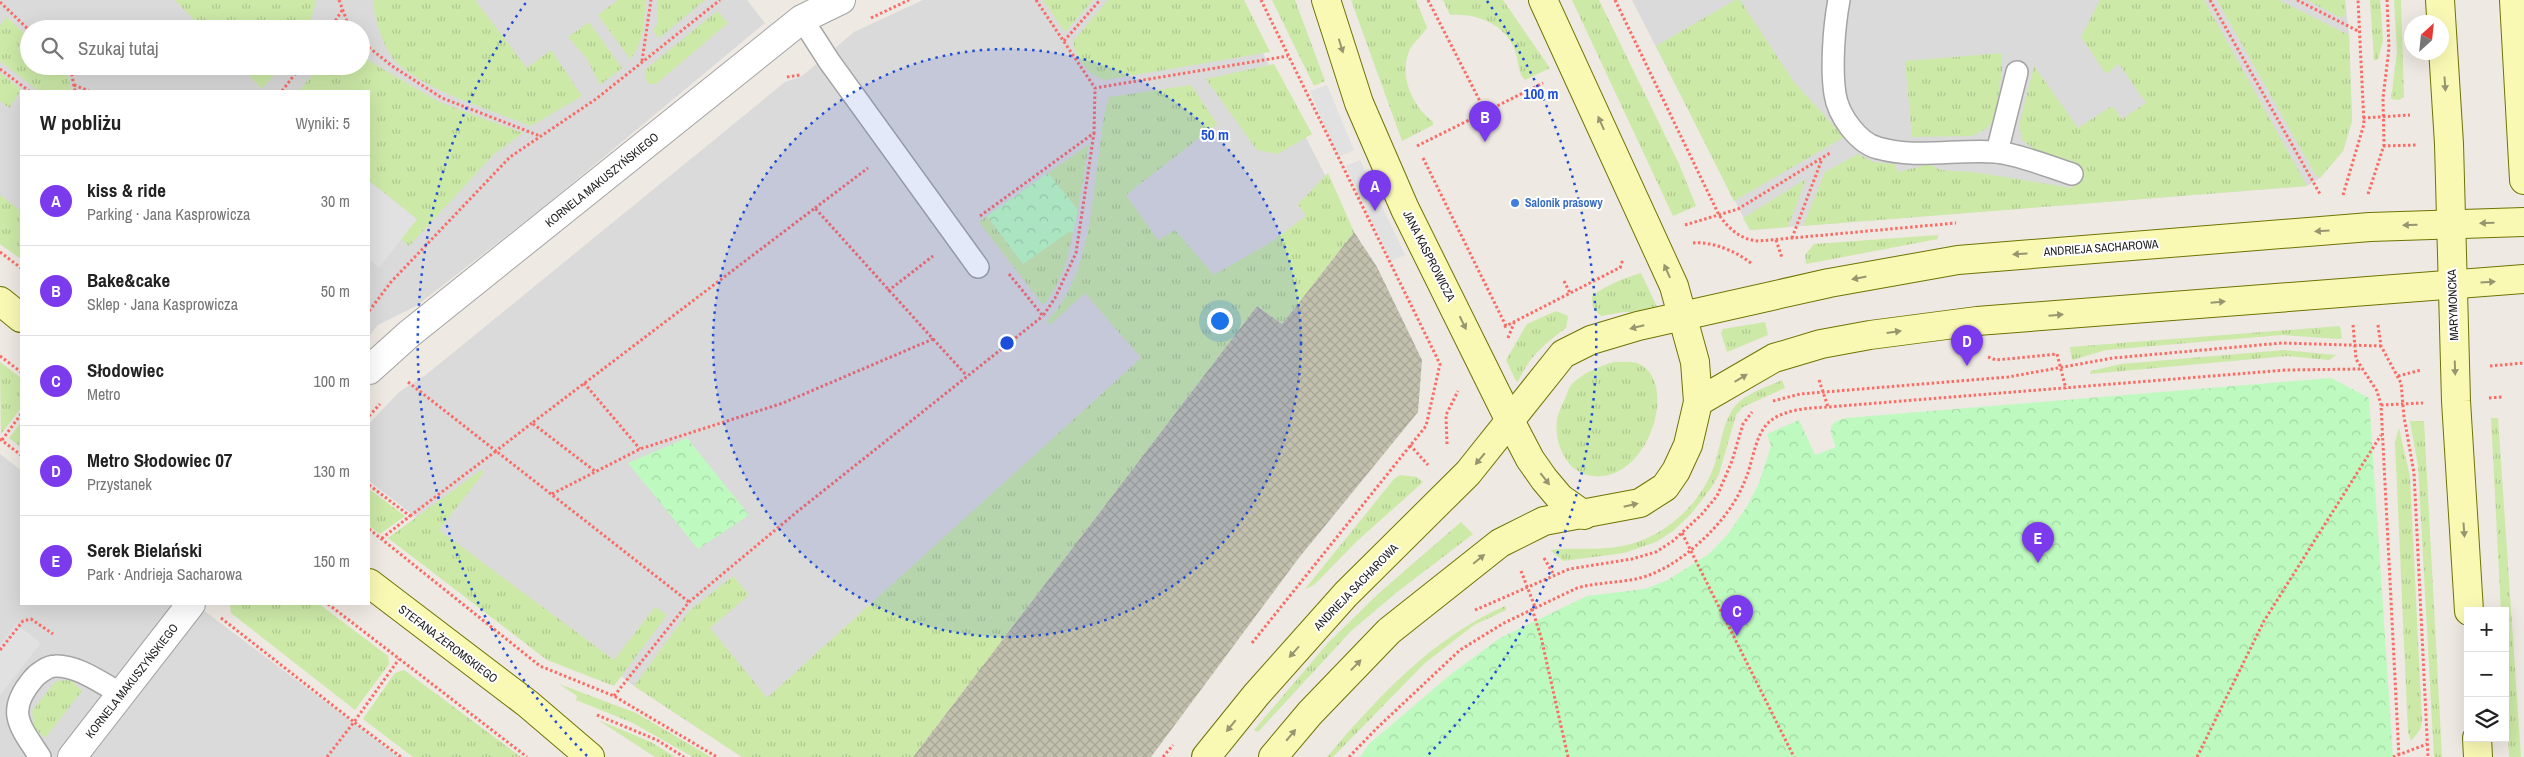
<!DOCTYPE html>
<html lang="pl">
<meta charset="utf-8">
<style>
:root{--surface:#fff;--page:#f2f2f2;--text:#222;--muted:#767676;--line:#e0e0e0;--accent:#7c3aed}
body{margin:0;font-family:"Archivo Narrow",sans-serif;background:var(--page);color:var(--text)}
.controls{position:absolute;right:15px;bottom:15px;display:grid;overflow:hidden;border-radius:0px;box-shadow:0 5px 20px #0002}
.controls button{width:45px;height:45px;display:grid;place-items:center;padding:0;border:0;border-bottom:1px solid var(--line);background:var(--surface);color:var(--text);font:25px sans-serif}
.compass{position:absolute;left:2404px;top:15px;width:45px;height:45px;border-radius:50%;background:var(--surface);box-shadow:0 5px 20px #0002;rotate:27deg}
.you{position:absolute;left:1219px;top:320px;width:18px;height:18px;margin:-12px;border:4px solid #fff;border-radius:50%;background:#1a73e8;box-shadow:0 0 0 8px #1a73e833}
.badge{display:grid;place-items:center;width:32px;height:32px;border-radius:50%;background:var(--accent);color:#fff;font-size:16px;font-weight:700}
.pin{position:absolute;translate:-50% -41px;filter:drop-shadow(0 1px 2px #0008)}
.pin::after{content:'';position:absolute;top:26px;width:18px;height:15px;background:inherit;clip-path:polygon(0 0,100% 0,50% 100%)}
.list{margin:0;padding:0;list-style:none}
h2{display:flex;justify-content:space-between;align-items:center;height:65px;margin:0;padding:0 20px;font-size:21px}
h2 small{font-size:16px;font-weight:400;color:var(--muted)}
.list li{display:grid;grid-template-columns:32px 1fr auto;gap:15px;align-items:center;box-sizing:border-box;height:90px;padding:0 20px;border-top:1px solid var(--line)}
.list b{display:block;font-size:19px;white-space:nowrap}
.list p{margin:0;font-size:16px;white-space:nowrap;color:var(--muted)}
.list em{font-size:16px;font-style:normal;color:var(--muted)}
.icon{flex:none;width:28px;height:28px;fill:none;stroke:currentColor;stroke-width:2;stroke-linecap:round;stroke-linejoin:round}
.map{position:relative;flex:none;width:2524px;height:757px;overflow:hidden}
.search{position:absolute;background:var(--surface);box-shadow:0 5px 20px #0002;left:20px;top:20px;width:350px;height:55px;display:flex;align-items:center;gap:12px;box-sizing:border-box;padding:0 18px;border-radius:28px;color:var(--muted);font-size:19px}
.panel{position:absolute;background:var(--surface);box-shadow:0 5px 20px #0002;left:20px;top:90px;width:350px;height:515px;border-radius:0px}
.map>svg:first-child{display:block}
.residential{fill:#dbdada;fill-rule:evenodd}
.construction{fill:url(#construction-cross-hatch)}
.grass{fill:url(#grass-tufts)}
.park{fill:url(#park-crowns)}
.parking{fill:#e1e1e1}
.lines{fill:none;stroke-linecap:round;stroke-linejoin:round}
.lane-casing{stroke:#a4a4a4;stroke-width:24}
.street-casing{stroke:#a4a4a4;stroke-width:30}
.secondary-casing{stroke:#6e7404;stroke-width:30}
.path{stroke:#fb6c66;stroke-width:3;stroke-dasharray:2.5 2.5;stroke-linecap:butt}
.lane{stroke:#fff;stroke-width:21}
.street{stroke:#fff;stroke-width:28}
.secondary{stroke:#faf9b4;stroke-width:28}
.oneway{fill:#979670}
.ring{fill:none;stroke:#1d4ed8;stroke-width:2.5;stroke-dasharray:2.5 5}
.shop-dot{fill:#3f7fe0;stroke:#fff;stroke-width:2}
.labels{text-anchor:middle;stroke-width:4;stroke-linejoin:round;paint-order:stroke}
.street-label{font-size:12px;fill:#1d1d1d;stroke:#fff}
.shop-label{font-size:12px;font-weight:bold;fill:#366cbe;stroke:#fff;text-anchor:start}
.centre{fill:#1d4ed8;stroke:#fff;stroke-width:2.5}
.ring-label{font-size:15px;text-anchor:middle;font-weight:bold;fill:#1d4ed8;stroke:#fff;stroke-width:4;stroke-linejoin:round;paint-order:stroke}
</style>
<div class="map">
<svg width="2524" height="757" viewBox="0 0 2524 757">
<defs>
<pattern id="construction-cross-hatch" width="8" height="8" patternUnits="userSpaceOnUse" patternTransform="scale(1.25)"><rect width="8" height="8" fill="#c3c1ae"/><path d="M0 0l8 8M0 8l8-8" fill="none" stroke="#a7a595"/></pattern>
<pattern id="grass-tufts" width="24" height="20" patternUnits="userSpaceOnUse" patternTransform="scale(1.25)"><rect width="24" height="20" fill="#cce9a7"/><path d="M3 7l-1-3M5 7V3M7 7l1-3M15 17l-1-3M17 17v-4M19 17l1-3" fill="none" stroke="#afc78f"/></pattern>
<pattern id="park-crowns" width="20" height="18" patternUnits="userSpaceOnUse" patternTransform="scale(1.25)"><rect width="20" height="18" fill="#befabf"/><path d="M2 6a3 3 0 1 1 6 0M12 15a3 3 0 1 1 6 0" fill="none" stroke="#a3d6a4"/></pattern>
</defs>
<rect width="100%" height="100%" fill="#eee9e2"/>
<!-- residential -->
<g class="residential">
<path d="M0 0H747L765 23 540 210 416 306 378 325 369 336V91H21V259L0 244ZM29 29H361V66H29Z"/>
<polygon points="923,0 1236,0 1354,232 1282,324 1257,306 913,757 742,757 634,686 369,481 369,424 399,392 427,374 785,82 802,76 854,32"/>
<polygon points="1632,0 2345,0 2349,35 2352,121 2343,151 2320,178 2307,186 1750,230"/>
<polygon points="0,454 21,470 21,604 195,604 399,757 0,757"/>
</g>
<!-- construction -->
<polygon class="construction" points="1354,232 1377,267 1422,360 1418,412 1298,559 1151,757 913,757 1257,306 1282,324"/>
<!-- grass -->
<g class="grass">
<polygon points="175,0 316,0 309,29 203,29"/>
<path d="M373 0H475L527 68 551 50 582 96 531 126C492 110 428 92 397 63 384 51 374 17 373 0Z"/>
<path d="M618 0H645C645 20 644 43 630 59L598 15Z"/>
<polygon points="657,0 705,0 659,38 653,31 658,22"/>
<polygon points="1043,0 1093,0 1065,32"/>
<path d="M1108 0H1244L1270 52 1105 80C1088 75 1076 59 1073 41Z"/>
<polygon points="1272,0 1295,0 1325,81 1314,86"/>
<path d="M1351 0H1416L1427 28C1422 35 1415 41 1410 49 1398 75 1412 106 1433 122V125L1402 141Z"/>
<path d="M1443 0H1503L1550 68 1525 80C1518 73 1519 64 1516 54 1508 25 1478 13 1450 15Z"/>
<polygon points="1572,0 1599,0 1679,164 1696,206 1673,216"/>
<polygon points="1735,0 1740,0 1794,82 1844,137 1734,201 1656,46"/>
<polygon points="2100,0 2204,0 2307,186 1803,226 1825,172 1858,154 1873,162 1895,164 1898,172 1930,164 1940,170 1973,172 2072,188 2078,163 2034,149 2022,140 2019,125 2034,66 2078,128 2112,106 2122,119 2146,103 2119,64 2106,74 2081,37"/>
<polygon points="2217,0 2279,0 2349,35 2352,121 2343,151 2320,178 2315,174"/>
<polygon points="2307,0 2345,0 2346,14 2341,18"/>
<polygon points="2370,0 2380,0 2383,40 2378,60 2374,60"/>
<polygon points="2394,0 2401,0 2404,97 2399,100 2391,99 2397,52"/>
<polygon points="717,11 728,23 656,84 649,84 646,80 645,70"/>
<polygon points="7,17 29,38 29,66 58,66 68,75 71,91 39,91 0,61 0,25"/>
<polygon points="589,22 622,68 600,85 587,59 568,37"/>
<polygon points="2002,53 2002,70 1995,119 1986,129 1972,136 1912,137 1905,61"/>
<polygon points="361,56 439,102 523,133 494,154 409,246 401,239 417,219 369,181 369,91 299,91 320,66 361,66"/>
<polygon points="1274,64 1312,134 1278,154 1257,150 1206,79"/>
<polygon points="240,66 281,66 262,89"/>
<polygon points="0,73 20,88 20,92 9,108 0,101"/>
<path d="M1191 85 1217 124 1126 195 1158 240 1175 230 1214 275 1271 242 1306 216 1298 204 1328 173 1354 232 1282 324 1257 306 913 757H742L634 686 689 611 733 576 749 595 710 628 767 698 1141 358 1085 293 1049 326 1048 320C1090 274 1091 206 1100 146 1102 130 1103 113 1109 97Z"/>
<polygon points="1089,144 1078,210 1048,173"/>
<polygon points="1806,179 1788,227 1750,230 1743,218"/>
<polygon points="0,195 21,211 21,259 0,244"/>
<path d="M987 216 1023 264 1070 230 1073 233C1068 259 1061 285 1043 305L979 222Z"/>
<polygon points="1938,235 1938,239 1806,264 1805,255 1814,244"/>
<path d="M1641 273 1658 309 1656 311 1624 312 1601 316C1593 309 1592 306 1592 296 1607 285 1624 278 1641 273Z"/>
<path d="M1556 311 1568 316 1566 328C1545 343 1528 358 1518 382L1516 381 1506 360 1527 324Z"/>
<polygon points="1765,322 1768,335 1727,352 1721,333 1723,329"/>
<polygon points="2340,326 2342,338 2339,339 2282,335 2106,350 2072,360 2070,347"/>
<polygon points="2284,350 2336,355 2329,360 2287,356 2090,374 2091,371 2121,364"/>
<polygon points="0,362 21,378 21,408 1,434"/>
<path d="M1614 362C1621 362 1630 361 1637 363 1682 380 1647 490 1587 475 1565 469 1554 442 1557 420 1558 413 1562 405 1565 399 1567 393 1569 386 1574 382 1585 372 1600 366 1614 362Z"/>
<path d="M1782 380 1785 388 1743 407 1736 415 1719 474 1711 488 1691 514 1673 531 1656 542 1624 553 1563 561 1550 550C1574 547 1598 551 1622 546 1663 539 1703 503 1715 463 1721 445 1723 421 1735 406 1746 393 1767 387 1782 380Z"/>
<polygon points="2491,418 2498,418 2521,757 2509,757 2505,684 2505,611 2501,611"/>
<polygon points="2410,421 2424,421 2442,757 2434,757 2418,466"/>
<polygon points="21,422 21,447 9,438"/>
<polygon points="2399,428 2410,477 2422,722 2420,730 2411,741 2408,732 2395,442"/>
<polygon points="481,470 484,472 439,530 614,660 655,607 667,615 614,686 547,660 388,538"/>
<polygon points="1400,475 1417,477 1423,482 1356,542 1314,585 1305,589 1394,479"/>
<polygon points="369,489 405,516 380,534 369,526"/>
<polygon points="1461,522 1473,534 1396,593 1351,631 1258,732 1254,730 1328,643 1379,593"/>
<polygon points="230,604 319,604 388,656 389,664 355,710 231,613"/>
<path d="M1505 606 1506 610 1474 625 1425 663 1333 757H1327C1377 698 1433 637 1505 606Z"/>
<polygon points="404,670 521,757 413,757 363,719 395,673"/>
<polygon points="65,680 72,681 82,691 45,738 34,728 32,711 55,682"/>
<polygon points="559,684 636,713 711,757 693,757 633,723 576,700 577,696"/>
<polygon points="598,720 651,742 675,757 655,757"/>
</g>
<!-- park -->
<g class="park">
<polygon points="1048,173 1078,210 1073,233 1070,231 1023,264 987,216"/>
<path d="M2331 378 2369 398 2393 757H1360L1369 744 1450 675 1500 638 1587 596 1645 589 1666 581 1709 554 1728 534 1746 508 1759 483 1771 446 1767 434 1799 420 1815 455 1836 447C1830 432 1825 423 1846 418Z"/>
<polygon points="687,438 749,515 698,549 628,463"/>
</g>
<!-- parking -->
<g class="parking">
<polygon points="1327,85 1354,150 1338,157 1310,91"/>
<polygon points="1360,160 1405,255 1391,261 1346,166"/>
<polygon points="369,181 417,219 379,268 369,259"/>
<polygon points="16,624 41,643 0,695 0,645"/>
</g>
<g class="lines">
<!-- lane casing -->
<g class="lane-casing">
<g id="lane">
<path d="M1839 0C1834 26 1831 68 1835 94 1838 115 1858 143 1878 148 1916 159 1957 149 1996 152 2018 154 2050 167 2072 174"/>
<polyline points="802,19 829,61 978,267"/>
<polyline points="1997,152 2017,72"/>
<path d="M40 757C20 726 5 712 33 679 37 674 48 666 55 666 78 665 102 684 122 694"/>
</g>
</g>
<!-- street casing -->
<g class="street-casing">
<g id="street">
<polyline points="369,370 409,334 802,19 841,0"/>
<polyline points="72,757 191,604"/>
</g>
</g>
<!-- secondary casing -->
<g class="secondary-casing">
<g id="secondary">
<polyline points="1326,0 1359,103 1405,209 1506,413 1530,459 1544,479 1560,498 1584,515"/>
<polyline points="2440,0 2449,144 2456,401 2469,611"/>
<polyline points="2514,0 2524,180"/>
<polyline points="0,301 21,318"/>
<polyline points="1698,402 1774,358 1821,344 1870,335 1977,321 2524,279"/>
<polyline points="369,583 528,704 590,757"/>
<polyline points="2477,738 2478,757"/>
<polyline points="1206,757 1256,695 1346,594 1468,473 1563,354 1591,340 1638,326 1829,283 1958,260 2370,227 2524,222"/>
<polyline points="1273,757 1310,713 1389,631 1500,543 1544,521 1640,503 1665,487 1676,471 1688,445 1698,402 1695,362 1674,286 1543,0"/>
</g>
</g>
<!-- path -->
<g class="path">
<polyline points="339,0 350,29"/>
<polyline points="1036,0 1095,88 1288,56"/>
<polyline points="1428,0 1485,111 1490,127"/>
<path d="M1615 0 1719 215C1729 229 1741 240 1759 241L1956 223"/>
<polyline points="2210,0 2320,194"/>
<polyline points="2297,0 2360,32"/>
<polyline points="0,2 29,30"/>
<polyline points="871,18 909,0"/>
<polyline points="330,29 343,9"/>
<polyline points="361,41 392,66 442,98 540,136"/>
<polyline points="1064,41 1100,0"/>
<polyline points="642,61 651,0"/>
<polyline points="66,66 71,71 75,91"/>
<polyline points="0,69 29,91"/>
<polyline points="787,77 800,75"/>
<polyline points="74,85 89,91"/>
<polyline points="282,91 301,66"/>
<polyline points="2363,118 2410,115"/>
<polyline points="1417,146 1543,83"/>
<polyline points="2383,146 2416,145"/>
<polyline points="1423,158 1506,326"/>
<polyline points="2368,194 2384,145 2383,98 2389,48 2387,0"/>
<polyline points="2343,195 2364,124 2358,0"/>
<polyline points="815,208 868,168"/>
<polyline points="980,216 1094,133 1095,88"/>
<polyline points="1685,225 1738,209 1830,153"/>
<polyline points="1792,238 1822,159"/>
<polyline points="1776,240 1782,258"/>
<path d="M1693 243C1712 241 1738 252 1752 264"/>
<polyline points="0,252 21,268"/>
<polyline points="1620,268 1623,259"/>
<polyline points="1009,274 1043,316 1055,298 1076,253 1094,133"/>
<polyline points="1564,281 1570,293"/>
<polyline points="888,291 933,256"/>
<polyline points="369,311 391,282 510,157 596,99 720,0"/>
<polyline points="2353,325 2356,359 2377,391 2381,405 2399,757"/>
<polyline points="2378,325 2381,346 2401,383 2404,417 2414,473 2428,757"/>
<polyline points="1504,327 1621,267"/>
<polyline points="1508,338 1514,323"/>
<polyline points="933,339 967,376"/>
<polyline points="0,356 21,372"/>
<polyline points="1988,357 1996,360 2057,354 2066,389"/>
<polyline points="2490,366 2524,363"/>
<polyline points="2398,376 2421,370"/>
<polyline points="1819,380 1828,407"/>
<polyline points="408,382 496,451 532,423"/>
<polyline points="584,383 640,449"/>
<polyline points="2489,398 2502,397"/>
<polyline points="1773,401 1800,394 2008,377 2113,358 2282,343 2381,346"/>
<polyline points="2381,405 2423,403"/>
<polyline points="369,416 380,404"/>
<polyline points="0,439 21,455"/>
<polyline points="2,440 21,414"/>
<polyline points="1447,444 1446,415 1458,391"/>
<polyline points="1410,445 1428,465"/>
<polyline points="369,485 410,516 381,539"/>
<polyline points="552,494 640,449 783,403 933,339 815,208 532,423 596,472"/>
<polyline points="410,516 496,451 689,602"/>
<polyline points="369,529 540,666 614,696 717,757"/>
<polyline points="1682,533 1794,757"/>
<polyline points="1544,558 1554,575"/>
<polyline points="1521,571 1535,607"/>
<polyline points="328,604 527,757"/>
<polyline points="1532,609 1541,637 1568,757"/>
<polyline points="1475,610 1569,569 1632,559 1656,552 1673,541 1701,515 1717,496 1732,461 1743,424 1752,412"/>
<polyline points="221,618 354,722 399,659"/>
<polyline points="1252,643 1426,426 1440,364 1261,0"/>
<polyline points="0,650 23,621 31,619 53,634"/>
<polyline points="614,696 689,602 798,511 1043,316"/>
<polyline points="597,715 657,740 684,757"/>
<polyline points="327,757 354,722 401,757"/>
<polyline points="1163,757 1173,745"/>
<path d="M1349 757 1377 728 1460 650 1504 623 1577 588C1595 583 1612 583 1630 580 1652 577 1674 564 1691 550 1715 530 1735 507 1746 478 1753 461 1755 435 1769 422 1784 409 1809 408 1828 407L2286 370 2362 369"/>
<polyline points="2197,757 2264,621 2381,435"/>
<polyline points="2393,757 2427,744"/>
</g>
<!-- lane -->
<use href="#lane" class="lane"/>
<!-- street -->
<use href="#street" class="street"/>
<!-- secondary -->
<use href="#secondary" class="secondary"/>
</g>
<!-- one-way arrows -->
<defs><path id="oneway-solid" d="M-6-.8H1V-3.2L6.5 0L1 3.2V.8H-6Z" transform="scale(1.25)"/></defs>
<g class="oneway">
<use href="#oneway-solid" transform="translate(1341 46) rotate(73)"/>
<use href="#oneway-solid" transform="translate(2445 84) rotate(86)"/>
<use href="#oneway-solid" transform="translate(1601 123) rotate(-114)"/>
<use href="#oneway-solid" transform="translate(2487 223) rotate(179)"/>
<use href="#oneway-solid" transform="translate(2410 225) rotate(178)"/>
<use href="#oneway-solid" transform="translate(2322 231) rotate(176)"/>
<use href="#oneway-solid" transform="translate(2020 254) rotate(176)"/>
<use href="#oneway-solid" transform="translate(1667 271) rotate(-114)"/>
<use href="#oneway-solid" transform="translate(1859 278) rotate(169)"/>
<use href="#oneway-solid" transform="translate(2488 282) rotate(-4)"/>
<use href="#oneway-solid" transform="translate(2218 302) rotate(-5)"/>
<use href="#oneway-solid" transform="translate(2056 315) rotate(-5)"/>
<use href="#oneway-solid" transform="translate(1463 323) rotate(64)"/>
<use href="#oneway-solid" transform="translate(1637 327) rotate(166)"/>
<use href="#oneway-solid" transform="translate(1894 332) rotate(-8)"/>
<use href="#oneway-solid" transform="translate(2455 368) rotate(88)"/>
<use href="#oneway-solid" transform="translate(1741 378) rotate(-31)"/>
<use href="#oneway-solid" transform="translate(1480 459) rotate(130)"/>
<use href="#oneway-solid" transform="translate(1545 479) rotate(52)"/>
<use href="#oneway-solid" transform="translate(1631 505) rotate(-13)"/>
<use href="#oneway-solid" transform="translate(2464 530) rotate(86)"/>
<use href="#oneway-solid" transform="translate(1479 559) rotate(-39)"/>
<use href="#oneway-solid" transform="translate(1294 652) rotate(132)"/>
<use href="#oneway-solid" transform="translate(1356 665) rotate(-46)"/>
<use href="#oneway-solid" transform="translate(1231 726) rotate(129)"/>
<use href="#oneway-solid" transform="translate(1291 735) rotate(-50)"/>
</g>
<!-- distance rings -->
<circle cx="1007" cy="343" r="294" fill="#1d4ed8" fill-opacity=".12"/>
<g class="ring">
<circle cx="1007" cy="343" r="294"/>
<path d="M587 756A589 589 0 0 1 527 1M1487 1A589 589 0 0 1 1427 756"/>
</g>
<!-- markers -->
<circle class="shop-dot" cx="1515" cy="203" r="5"/>
<g class="labels">
<!-- street labels -->
<g class="street-label">
<text transform="translate(602 180) rotate(-39)" y="4">KORNELA MAKUSZYŃSKIEGO</text>
<text transform="translate(2101 248) rotate(-4)" y="4">ANDRIEJA SACHAROWA</text>
<text transform="translate(1429 256) rotate(63)" y="4">JANA KASPROWICZA</text>
<text transform="translate(2453 305) rotate(-92)" y="4">MARYMONCKA</text>
<text transform="translate(1356 587) rotate(-46)" y="4">ANDRIEJA SACHAROWA</text>
<text transform="translate(448 644) rotate(37)" y="4">STEFANA ŻEROMSKIEGO</text>
<text transform="translate(132 681) rotate(-52)" y="4">KORNELA MAKUSZYŃSKIEGO</text>
</g>
<!-- shop labels -->
<g class="shop-label">
<text x="1525" y="207">Salonik prasowy</text>
</g>
</g>
<circle cx="1007" cy="343" r="8" class="centre"/>
<g class="ring-label">
<text x="1541" y="99">100 m</text>
<text x="1215" y="140">50 m</text>
</g>
</svg>
<div class="controls">
<button>+</button>
<button>−</button>
<button><svg class="icon" aria-label="layers" viewBox="0 0 24 24"><path d="M12 4l9 5-9 5-9-5zM3 14l9 5 9-5"/></svg></button>
</div>
<svg class="compass" viewBox="-18 -18 36 36"><path d="M0-13l5 13h-10z" fill="#e53935"/><path d="M0 13l5-13h-10z" fill="#767676"/></svg>
<div class="you"></div>
<div class="pin badge" style="left:1375px;top:211px">A</div>
<div class="pin badge" style="left:1485px;top:142px">B</div>
<div class="pin badge" style="left:1737px;top:636px">C</div>
<div class="pin badge" style="left:1967px;top:366px">D</div>
<div class="pin badge" style="left:2038px;top:563px">E</div>
<div class="search"><svg class="icon" aria-label="search" viewBox="0 0 24 24"><circle cx="10" cy="10" r="6"/><path d="M15 15l6 6"/></svg>Szukaj tutaj</div>
<section class="panel">
<h2>W pobliżu<small>Wyniki: 5</small></h2>
<ul class="list">
<li><span class="badge">A</span><div><b>kiss &amp; ride</b><p>Parking · Jana Kasprowicza</p></div><em>30 m</em></li>
<li><span class="badge">B</span><div><b>Bake&amp;cake</b><p>Sklep · Jana Kasprowicza</p></div><em>50 m</em></li>
<li><span class="badge">C</span><div><b>Słodowiec</b><p>Metro</p></div><em>100 m</em></li>
<li><span class="badge">D</span><div><b>Metro Słodowiec 07</b><p>Przystanek</p></div><em>130 m</em></li>
<li><span class="badge">E</span><div><b>Serek Bielański</b><p>Park · Andrieja Sacharowa</p></div><em>150 m</em></li>
</ul>
</section>
</div>
